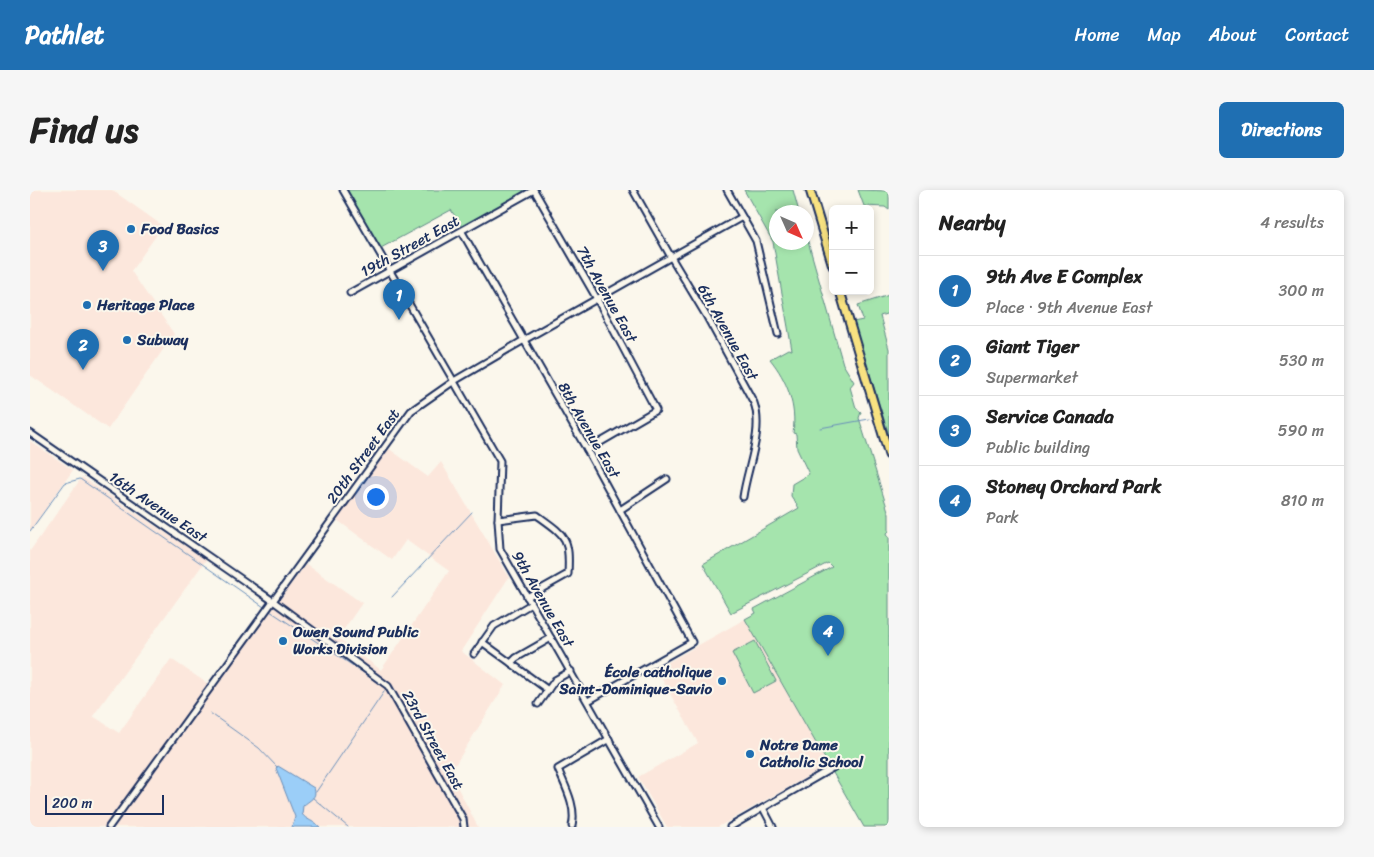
<!DOCTYPE html>
<meta charset="utf-8">
<style>
:root{--surface:#fff;--page:#f6f6f6;--text:#222;--muted:#767676;--line:#e0e0e0;--accent:#1f6fb2}
body{margin:0;font-family:Sriracha,sans-serif;background:var(--page);color:var(--text)}
.controls{position:absolute;right:15px;top:15px;display:grid;overflow:hidden;border-radius:8px;box-shadow:0 2px 8px #0003}
.controls button{width:45px;height:45px;display:grid;place-items:center;padding:0;border:0;border-bottom:1px solid var(--line);background:var(--surface);color:var(--text);font:25px sans-serif}
.compass{position:absolute;left:739px;top:15px;width:45px;height:45px;border-radius:50%;background:var(--surface);box-shadow:0 2px 8px #0003;rotate:135deg}
.scale{position:absolute;left:15px;bottom:12px;width:119px;box-sizing:border-box;padding-left:5px;border:2px solid #1b2f5e;border-top:0;font-size:14px;line-height:18px;white-space:nowrap;color:#1b2f5e;-webkit-text-stroke:4px #fbf7ec;paint-order:stroke}
.you{position:absolute;left:345px;top:306px;width:18px;height:18px;margin:-12px;border:4px solid #fff;border-radius:50%;background:#1a73e8;box-shadow:0 0 0 8px #1a73e833}
.badge{display:grid;place-items:center;width:32px;height:32px;border-radius:50%;background:var(--accent);color:#fff;font-size:16px;font-weight:700}
.pin{position:absolute;translate:-50% -41px;filter:drop-shadow(0 1px 2px #0008)}
.pin::after{content:'';position:absolute;top:26px;width:18px;height:15px;background:inherit;clip-path:polygon(0 0,100% 0,50% 100%)}
.list{margin:0;padding:0;list-style:none}
h2{display:flex;justify-content:space-between;align-items:center;height:65px;margin:0;padding:0 20px;font-size:21px}
h2 small{font-size:16px;font-weight:400;color:var(--muted)}
.list li{display:grid;grid-template-columns:32px 1fr auto;gap:15px;align-items:center;box-sizing:border-box;height:70px;padding:0 20px;border-top:1px solid var(--line)}
.list b{display:block;font-size:19px;white-space:nowrap}
.list p{margin:0;font-size:16px;white-space:nowrap;color:var(--muted)}
.list em{font-size:16px;font-style:normal;color:var(--muted)}
.map{position:relative;flex:none;width:859px;height:637px;overflow:hidden;border-radius:8px}
header{display:flex;align-items:center;gap:30px;box-sizing:border-box;height:70px;padding:0 25px;background:var(--accent);color:#fff}
header strong{font-size:24px}
nav{display:flex;gap:28px;margin-inline-start:auto;font-size:18px}
.intro{display:flex;align-items:center;justify-content:space-between;box-sizing:border-box;height:120px;padding:0 30px}
h1{margin:0;font-size:35px}
.button{padding:12px 22px;border-radius:8px;background:var(--accent);color:#fff;font-size:18px;font-weight:700}
main{display:flex;gap:30px;padding:0 30px}
aside{flex:1;background:var(--surface);border-radius:8px;box-shadow:0 2px 8px #0003}
.map>svg:first-child{display:block}
.built{fill:#fce7dc}
.green{fill:#a5e4ad;stroke:#608a86}
.water{fill:#9bcef8;stroke:#688eba}
.lines{fill:none;stroke-linecap:round;stroke-linejoin:round}
.stream{stroke:#688eba;stroke-width:1}
.minor-casing{stroke:#1b2f5e;stroke-width:9}
.major-casing{stroke:#1b2f5e;stroke-width:11}
.minor{stroke:#fbf7ec;stroke-width:5}
.major{stroke:#f8e281;stroke-width:7}
.poi-dot{fill:#1f6fb2;stroke:#fbf7ec;stroke-width:2}
.labels{text-anchor:middle;stroke-width:4;stroke-linejoin:round;paint-order:stroke}
.poi-label{font-size:15px;font-weight:bold;fill:#1b2f5e;stroke:#fbf7ec;text-anchor:start}
.street-label{font-size:15px;fill:#1b2f5e;stroke:#fbf7ec}
</style>
<header>
<strong>Pathlet</strong>
<nav><a>Home</a><a>Map</a><a>About</a><a>Contact</a></nav>
</header>
<div class="intro"><h1>Find us</h1><a class="button">Directions</a></div>
<main>
<div class="map">
<svg width="859" height="637" viewBox="0 0 859 637">
<rect width="100%" height="100%" fill="#fbf7ec"/>
<filter id="ink" filterUnits="userSpaceOnUse"><feTurbulence type="fractalNoise" baseFrequency=".02" numOctaves="2"/><feDisplacementMap in="SourceGraphic" scale="10" xChannelSelector="R" yChannelSelector="G"/><feConvolveMatrix kernelMatrix="1 2 1 2 8 2 1 2 1" color-interpolation-filters="sRGB"/></filter>
<g filter="url(#ink)">
<!-- built -->
<g class="built">
<polygon points="0,0 82,0 133,36 101,81 144,144 78,239 0,185"/>
<polygon points="0,251 43,280 0,341"/>
<polygon points="358,258 398,287 411,272 479,387 431,461 475,495 420,583 448,637 0,637 0,361 52,287 176,370 63,526 89,543 141,469 184,498 276,374 332,413 308,448 351,480 419,381 376,350 362,370 307,330"/>
<polygon points="715,429 798,575 688,637 637,637 608,587 668,553 626,479"/>
</g>
<!-- green -->
<g class="green">
<polygon points="315,0 502,0 433,39 421,20 349,59"/>
<path d="M714 0H763L769 22H746V52H776L777 48 813 174 824 192 820 197 826 218 831 222 829 228 859 324V341L857 343 859 348V637H834L715 429 726 423 724 419 802 377 798 373 701 423 673 374 769 318 761 306 762 294 779 284 767 259 766 244 763 243C767 216 757 190 740 169L758 159 762 160 743 52Z"/>
<polygon points="828,0 859,1 859,20 855,17 834,16"/>
<polygon points="859,105 859,123 850,126 859,159 859,245 823,132 833,130 828,115"/>
<polygon points="725,451 746,491 723,503 702,463"/>
</g>
<!-- water -->
<path class="water" d="M248 576 284 598C288 608 279 610 273 616L272 624C276 630 284 631 290 637H262L265 627 246 578Z"/>
<g class="lines">
<!-- stream -->
<g class="stream">
<polyline points="790,238 839,229"/>
<polyline points="0,341 35,293 50,289 234,417"/>
<polyline points="362,407 442,322"/>
<polyline points="240,421 328,479 356,499 286,602"/>
<polyline points="180,523 229,558 247,577"/>
<polyline points="283,608 318,637"/>
</g>
<!-- minor casing -->
<g class="minor-casing">
<g id="minor">
<polyline points="313,0 470,271 468,330 470,359 629,637"/>
<polyline points="504,0 567,109 626,220 557,260"/>
<path d="M603 0 641 67 677 127 724 213C734 241 717 278 713 307"/>
<polyline points="697,0 726,51 748,144"/>
<polyline points="432,42 557,260 662,452 558,511"/>
<polyline points="320,103 504,0"/>
<polyline points="0,243 243,411 358,496 433,629 434,637"/>
<polyline points="590,320 637,289"/>
<path d="M468 330 507 325C536 346 540 347 538 384L497 407"/>
<polyline points="452,452 518,500"/>
<polyline points="444,464 464,436 501,414"/>
<polyline points="481,473 486,468 521,448"/>
<polyline points="508,514 525,490 541,481"/>
<polyline points="733,618 743,637"/>
<path d="M542 636C547 617 535 596 528 579L579 549"/>
<polyline points="79,637 381,221 424,191 494,150 712,27"/>
<polyline points="700,637 804,577"/>
</g>
</g>
<!-- major casing -->
<g class="major-casing">
<g id="major">
<polyline points="780,0 803,76"/>
<polyline points="810,101 859,265"/>
</g>
</g>
<!-- minor -->
<use href="#minor" class="minor"/>
<!-- major -->
<use href="#major" class="major"/>
</g>
</g>
<!-- markers -->
<g class="poi-dot">
<circle cx="101" cy="39" r="5"/>
<circle cx="57" cy="115" r="5"/>
<circle cx="97" cy="150" r="5"/>
<circle cx="253" cy="451" r="5"/>
<circle cx="692" cy="491" r="5"/>
<circle cx="720" cy="564" r="5"/>
</g>
<g class="labels">
<!-- poi labels -->
<g class="poi-label">
<text x="111" y="44">Food Basics</text>
<text x="67" y="120">Heritage Place</text>
<text x="107" y="155">Subway</text>
<text x="263" y="447">Owen Sound Public<tspan x="263" dy="17">Works Division</tspan></text>
<text x="682" y="487" text-anchor="end">École catholique<tspan x="682" dy="17">Saint-Dominique-Savio</tspan></text>
<text x="730" y="560">Notre Dame<tspan x="730" dy="17">Catholic School</tspan></text>
</g>
<!-- street labels -->
<g class="street-label">
<text transform="translate(380 56) rotate(-29)" y="5">19th Street East</text>
<text transform="translate(577 104) rotate(61)" y="5">7th Avenue East</text>
<text transform="translate(698 142) rotate(61)" y="5">6th Avenue East</text>
<text transform="translate(559 240) rotate(60)" y="5">8th Avenue East</text>
<text transform="translate(333 266) rotate(-54)" y="5">20th Street East</text>
<text transform="translate(128 317) rotate(34)" y="5">16th Avenue East</text>
<text transform="translate(513 409) rotate(60)" y="5">9th Avenue East</text>
<text transform="translate(403 550) rotate(61)" y="5">23rd Street East</text>
</g>
</g>
</svg>
<div class="controls">
<button>+</button>
<button>−</button>
</div>
<svg class="compass" viewBox="-18 -18 36 36"><path d="M0-13l5 13h-10z" fill="#e53935"/><path d="M0 13l5-13h-10z" fill="#767676"/></svg>
<div class="scale">200 m</div>
<div class="you"></div>
<div class="pin badge" style="left:369px;top:130px">1</div>
<div class="pin badge" style="left:53px;top:180px">2</div>
<div class="pin badge" style="left:73px;top:81px">3</div>
<div class="pin badge" style="left:798px;top:466px">4</div>
</div>
<aside>
<h2>Nearby<small>4 results</small></h2>
<ul class="list">
<li><span class="badge">1</span><div><b>9th Ave E Complex</b><p>Place · 9th Avenue East</p></div><em>300 m</em></li>
<li><span class="badge">2</span><div><b>Giant Tiger</b><p>Supermarket</p></div><em>530 m</em></li>
<li><span class="badge">3</span><div><b>Service Canada</b><p>Public building</p></div><em>590 m</em></li>
<li><span class="badge">4</span><div><b>Stoney Orchard Park</b><p>Park</p></div><em>810 m</em></li>
</ul>
</aside>
</main>
